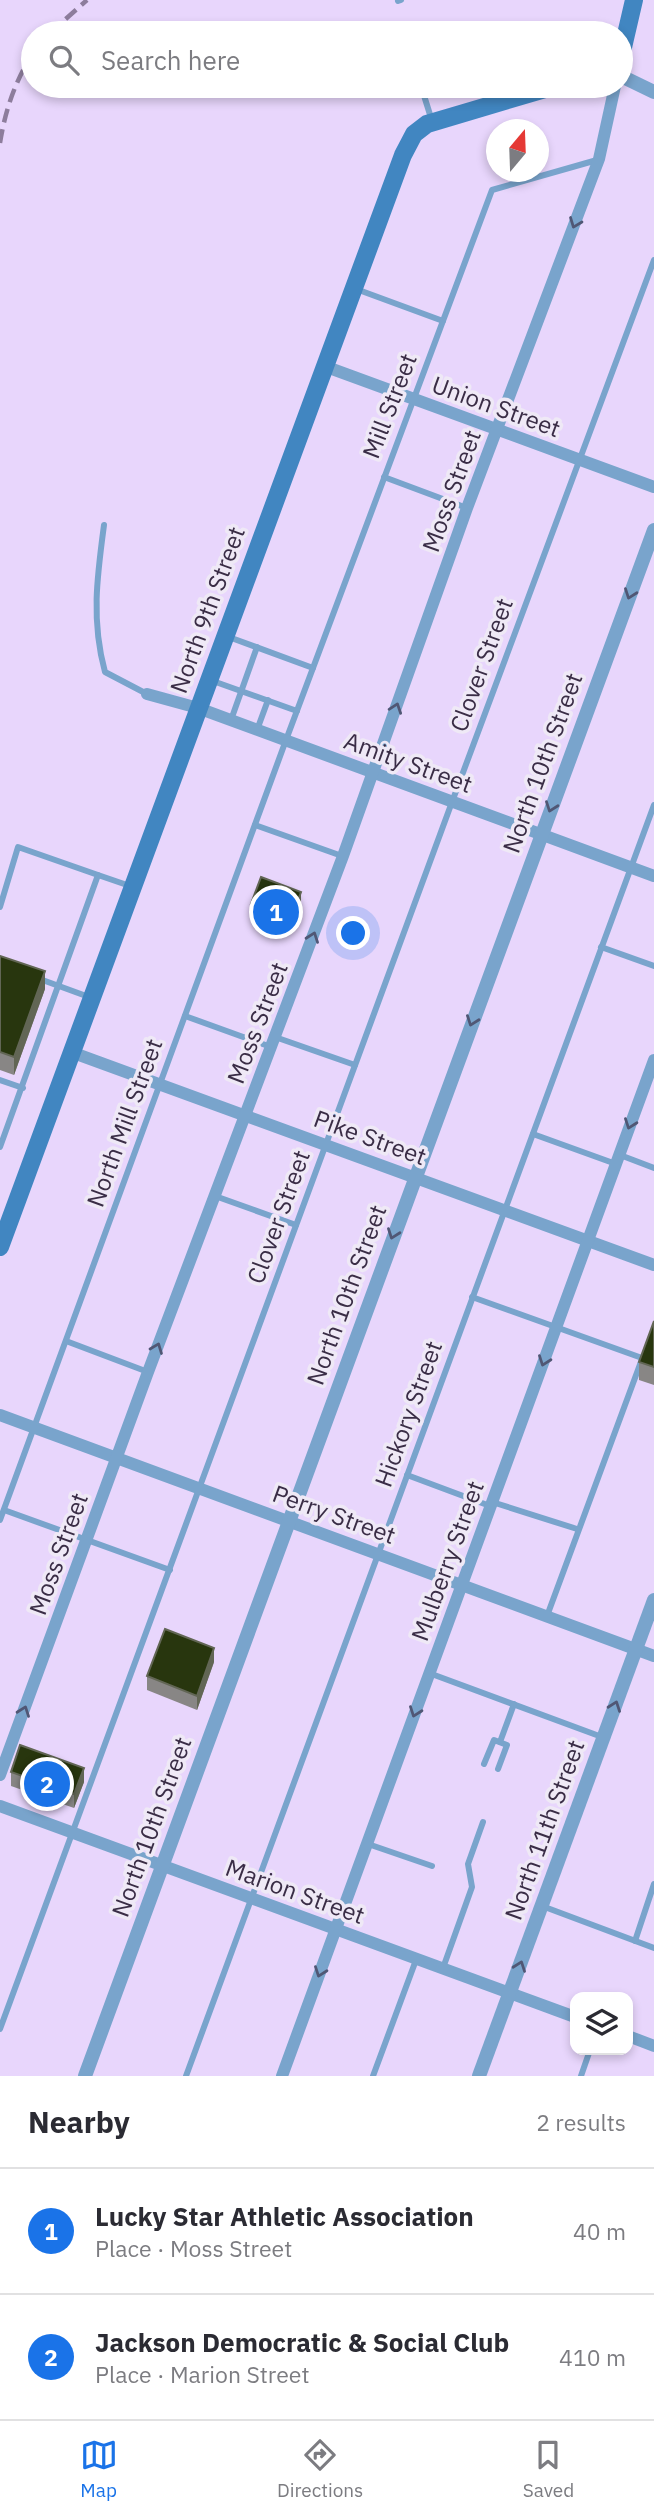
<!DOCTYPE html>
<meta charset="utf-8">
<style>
:root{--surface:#fff;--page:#f2f2f3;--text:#2b2b33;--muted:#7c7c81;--line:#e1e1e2;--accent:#1a73e8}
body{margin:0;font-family:"IBM Plex Sans",sans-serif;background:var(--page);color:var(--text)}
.controls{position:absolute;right:21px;bottom:21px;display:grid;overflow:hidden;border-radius:14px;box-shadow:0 4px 10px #0003}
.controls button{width:63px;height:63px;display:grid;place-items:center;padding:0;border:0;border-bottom:2px solid var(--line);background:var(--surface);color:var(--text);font:35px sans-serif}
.compass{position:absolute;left:486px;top:119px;width:63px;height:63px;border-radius:50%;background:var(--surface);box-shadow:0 4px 10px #0003;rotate:19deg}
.you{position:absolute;left:354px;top:934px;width:24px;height:24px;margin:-18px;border:5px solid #fff;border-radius:50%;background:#1a73e8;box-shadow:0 0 0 10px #1a73e833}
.badge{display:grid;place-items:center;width:46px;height:46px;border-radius:50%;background:var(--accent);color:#fff;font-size:23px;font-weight:700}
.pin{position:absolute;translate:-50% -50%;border:4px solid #fff;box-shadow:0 2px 7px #0006}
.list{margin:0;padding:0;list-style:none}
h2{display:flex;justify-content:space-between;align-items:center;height:91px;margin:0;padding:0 28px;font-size:30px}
h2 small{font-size:23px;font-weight:400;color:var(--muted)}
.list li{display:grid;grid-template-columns:46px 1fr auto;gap:21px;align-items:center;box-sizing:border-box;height:126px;padding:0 28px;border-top:2px solid var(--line)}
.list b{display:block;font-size:26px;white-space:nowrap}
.list p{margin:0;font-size:23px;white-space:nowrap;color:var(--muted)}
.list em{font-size:23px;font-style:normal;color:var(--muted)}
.icon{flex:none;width:38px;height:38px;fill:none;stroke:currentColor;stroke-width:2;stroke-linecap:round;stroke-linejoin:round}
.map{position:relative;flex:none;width:654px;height:2076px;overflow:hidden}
.search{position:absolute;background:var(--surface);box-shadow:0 4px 10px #0003;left:21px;right:21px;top:21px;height:77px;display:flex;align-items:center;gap:18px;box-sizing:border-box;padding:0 24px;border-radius:38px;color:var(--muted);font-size:26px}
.sheet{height:343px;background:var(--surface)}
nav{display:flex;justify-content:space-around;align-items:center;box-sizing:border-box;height:98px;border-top:2px solid var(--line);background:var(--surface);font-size:19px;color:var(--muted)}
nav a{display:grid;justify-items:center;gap:4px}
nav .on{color:var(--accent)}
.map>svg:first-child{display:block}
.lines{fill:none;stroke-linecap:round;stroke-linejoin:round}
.service{stroke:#79a4cc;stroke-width:6}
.minor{stroke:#79a4cc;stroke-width:12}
.tertiary{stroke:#79a4cc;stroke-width:14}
.secondary{stroke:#4186c1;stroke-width:18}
.rail{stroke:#8d7d9c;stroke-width:4.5;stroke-dasharray:14 7;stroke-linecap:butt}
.wall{fill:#888685}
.shaded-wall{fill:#626655}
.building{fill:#28360e;stroke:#626655;stroke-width:2}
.oneway{stroke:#505775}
.labels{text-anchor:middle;stroke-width:7;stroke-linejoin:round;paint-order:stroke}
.street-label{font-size:24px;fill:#3a2d46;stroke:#efe9f6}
</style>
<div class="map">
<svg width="654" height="2076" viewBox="0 0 654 2076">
<rect width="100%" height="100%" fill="#e8d6fc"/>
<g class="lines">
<!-- service -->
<g class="service">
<polyline points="398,1 401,0"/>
<polyline points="363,31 366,33"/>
<polyline points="421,86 432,121"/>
<polyline points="356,289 443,321"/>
<polyline points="384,477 467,508"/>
<path d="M104 525C97 577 91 621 105 672L147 694"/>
<polyline points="226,636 313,668"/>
<polyline points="210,680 297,711"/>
<polyline points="231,720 257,647"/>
<polyline points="257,730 268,700"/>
<polyline points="255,825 342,856"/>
<polyline points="0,907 18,847 98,875"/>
<polyline points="601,947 654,966"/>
<polyline points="37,978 89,997"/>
<polyline points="185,1016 271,1047"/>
<polyline points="275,1037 355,1065"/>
<polyline points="0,1080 23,1088"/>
<polyline points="533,1134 616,1164"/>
<polyline points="0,1147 98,875 130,886"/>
<polyline points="620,1155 654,1168"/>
<polyline points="215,1196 296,1225"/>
<polyline points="472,1297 642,1358"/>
<polyline points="66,1341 148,1372"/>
<polyline points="407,1475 490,1506"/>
<polyline points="492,1502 577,1529"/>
<polyline points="4,1510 170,1570"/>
<polyline points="0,1520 286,740 492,190 597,160"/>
<polyline points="547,1616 642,1359"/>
<polyline points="429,1673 602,1737"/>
<polyline points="500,1742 514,1704"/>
<polyline points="484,1764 494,1740 507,1745 498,1769"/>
<polyline points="368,1844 432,1866"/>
<polyline points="542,1906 654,1948"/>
<polyline points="635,1941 654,1884"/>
<polyline points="443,1968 472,1887 468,1864 483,1822"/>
<polyline points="0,2029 452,802 654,260"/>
<polyline points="186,2076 654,805"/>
<polyline points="373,2076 416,1960"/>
<polyline points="581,2076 590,2050"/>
</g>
<!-- minor -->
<g class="minor">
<polyline points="324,366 654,487"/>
<polyline points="147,694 198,708 654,876"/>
<polyline points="71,1052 654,1265"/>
<polyline points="0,1415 654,1656"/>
<polyline points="0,1775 148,1372 343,856 467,508 599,159 615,86"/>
<polyline points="0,1806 575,2017"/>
<polyline points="628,2036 654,2046"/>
<polyline points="282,2076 654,1060"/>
</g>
<!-- tertiary -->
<g class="tertiary">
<polyline points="621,76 654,92"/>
<polyline points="85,2076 654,530"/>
<polyline points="479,2076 654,1600"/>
</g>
<!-- secondary -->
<g class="secondary">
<polyline points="621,56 634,0"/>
<polyline points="0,1247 403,155 414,134 427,124 555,86"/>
</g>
<!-- rail -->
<g class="rail">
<polyline points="50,33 87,0"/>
<path d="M0 143C5 111 15 81 33 53"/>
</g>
</g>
<!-- wall -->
<g class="wall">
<polygon points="251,904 301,906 291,933 251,918"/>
<polygon points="0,956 45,989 14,1075 0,1070"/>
<polygon points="654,1321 654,1385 639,1380 639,1362"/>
<polygon points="214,1662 197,1710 147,1690 147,1676"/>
<polygon points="11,1772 84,1782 74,1808 11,1786"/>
</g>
<!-- shaded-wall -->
<g class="shaded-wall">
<polygon points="301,892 301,906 291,933 291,919"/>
<polygon points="45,971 45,989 14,1075 14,1057"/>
<polygon points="214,1648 214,1662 197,1710 197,1696"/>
<polygon points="84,1768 84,1782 74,1808 74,1794"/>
</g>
<!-- building -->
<g class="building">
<polygon points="261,877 301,892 291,919 251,904"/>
<polygon points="0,956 45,971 14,1057 0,1052"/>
<polygon points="654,1321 654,1367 639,1362"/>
<polygon points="165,1629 214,1648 197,1696 147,1676"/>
<polygon points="20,1745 84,1768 74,1794 11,1772"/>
</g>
<!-- one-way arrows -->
<defs><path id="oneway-chevron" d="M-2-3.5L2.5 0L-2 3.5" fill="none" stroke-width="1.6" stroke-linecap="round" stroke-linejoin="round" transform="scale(1.75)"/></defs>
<g class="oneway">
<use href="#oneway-chevron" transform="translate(575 223) rotate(111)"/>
<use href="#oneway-chevron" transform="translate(630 594) rotate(110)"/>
<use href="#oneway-chevron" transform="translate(396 708) rotate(-71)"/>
<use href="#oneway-chevron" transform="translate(551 807) rotate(110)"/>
<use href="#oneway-chevron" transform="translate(313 937) rotate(-70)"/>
<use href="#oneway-chevron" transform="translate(472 1021) rotate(110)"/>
<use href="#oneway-chevron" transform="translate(630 1124) rotate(110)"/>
<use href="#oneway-chevron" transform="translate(393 1234) rotate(110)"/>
<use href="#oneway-chevron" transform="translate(157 1348) rotate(-69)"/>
<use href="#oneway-chevron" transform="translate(544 1361) rotate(110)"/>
<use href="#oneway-chevron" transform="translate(615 1706) rotate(-70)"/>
<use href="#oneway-chevron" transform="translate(24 1711) rotate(-70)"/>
<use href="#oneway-chevron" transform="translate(415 1712) rotate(110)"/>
<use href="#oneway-chevron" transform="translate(520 1966) rotate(-70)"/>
<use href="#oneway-chevron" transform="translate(320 1972) rotate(110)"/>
</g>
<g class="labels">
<!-- street labels -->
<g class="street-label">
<text transform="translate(390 406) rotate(-69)" y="8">Mill Street</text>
<text transform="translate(496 407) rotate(20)" y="8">Union Street</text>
<text transform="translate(452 491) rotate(-70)" y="8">Moss Street</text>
<text transform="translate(208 610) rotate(-70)" y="8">North 9th Street</text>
<text transform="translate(482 665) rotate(-70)" y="8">Clover Street</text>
<text transform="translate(408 763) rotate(20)" y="8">Amity Street</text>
<text transform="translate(543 763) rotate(-70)" y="8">North 10th Street</text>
<text transform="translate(258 1023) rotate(-69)" y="8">Moss Street</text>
<text transform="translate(125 1123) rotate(-70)" y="8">North Mill Street</text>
<text transform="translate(370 1138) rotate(20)" y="8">Pike Street</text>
<text transform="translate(279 1217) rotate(-70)" y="8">Clover Street</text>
<text transform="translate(347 1295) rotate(-70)" y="8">North 10th Street</text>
<text transform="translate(409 1414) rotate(-70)" y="8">Hickory Street</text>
<text transform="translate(334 1515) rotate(20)" y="8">Perry Street</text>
<text transform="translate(59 1554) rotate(-70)" y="8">Moss Street</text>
<text transform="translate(448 1561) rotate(-70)" y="8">Mulberry Street</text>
<text transform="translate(152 1827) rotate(-70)" y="8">North 10th Street</text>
<text transform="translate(545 1830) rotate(-70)" y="8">North 11th Street</text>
<text transform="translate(295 1892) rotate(20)" y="8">Marion Street</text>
</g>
</g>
</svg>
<div class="controls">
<button><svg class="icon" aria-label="layers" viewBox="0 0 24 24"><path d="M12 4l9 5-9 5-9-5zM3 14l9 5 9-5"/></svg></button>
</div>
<svg class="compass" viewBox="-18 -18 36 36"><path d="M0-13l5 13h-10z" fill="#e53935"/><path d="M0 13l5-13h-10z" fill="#7c7c81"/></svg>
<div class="you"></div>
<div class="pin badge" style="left:276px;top:912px">1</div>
<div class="pin badge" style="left:47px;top:1784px">2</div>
<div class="search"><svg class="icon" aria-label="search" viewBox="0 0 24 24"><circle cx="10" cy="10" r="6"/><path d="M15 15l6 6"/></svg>Search here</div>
</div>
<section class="sheet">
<h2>Nearby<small>2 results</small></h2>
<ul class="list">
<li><span class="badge">1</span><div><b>Lucky Star Athletic Association</b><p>Place · Moss Street</p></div><em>40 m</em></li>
<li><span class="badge">2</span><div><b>Jackson Democratic &amp; Social Club</b><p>Place · Marion Street</p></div><em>410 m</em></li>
</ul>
</section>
<nav>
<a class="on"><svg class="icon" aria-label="map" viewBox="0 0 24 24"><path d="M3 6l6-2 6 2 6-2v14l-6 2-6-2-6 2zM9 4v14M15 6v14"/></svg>Map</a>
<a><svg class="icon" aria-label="directions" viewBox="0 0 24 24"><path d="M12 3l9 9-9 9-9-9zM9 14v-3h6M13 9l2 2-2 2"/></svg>Directions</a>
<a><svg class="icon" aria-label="saved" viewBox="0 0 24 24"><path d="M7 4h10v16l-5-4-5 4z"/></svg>Saved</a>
</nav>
